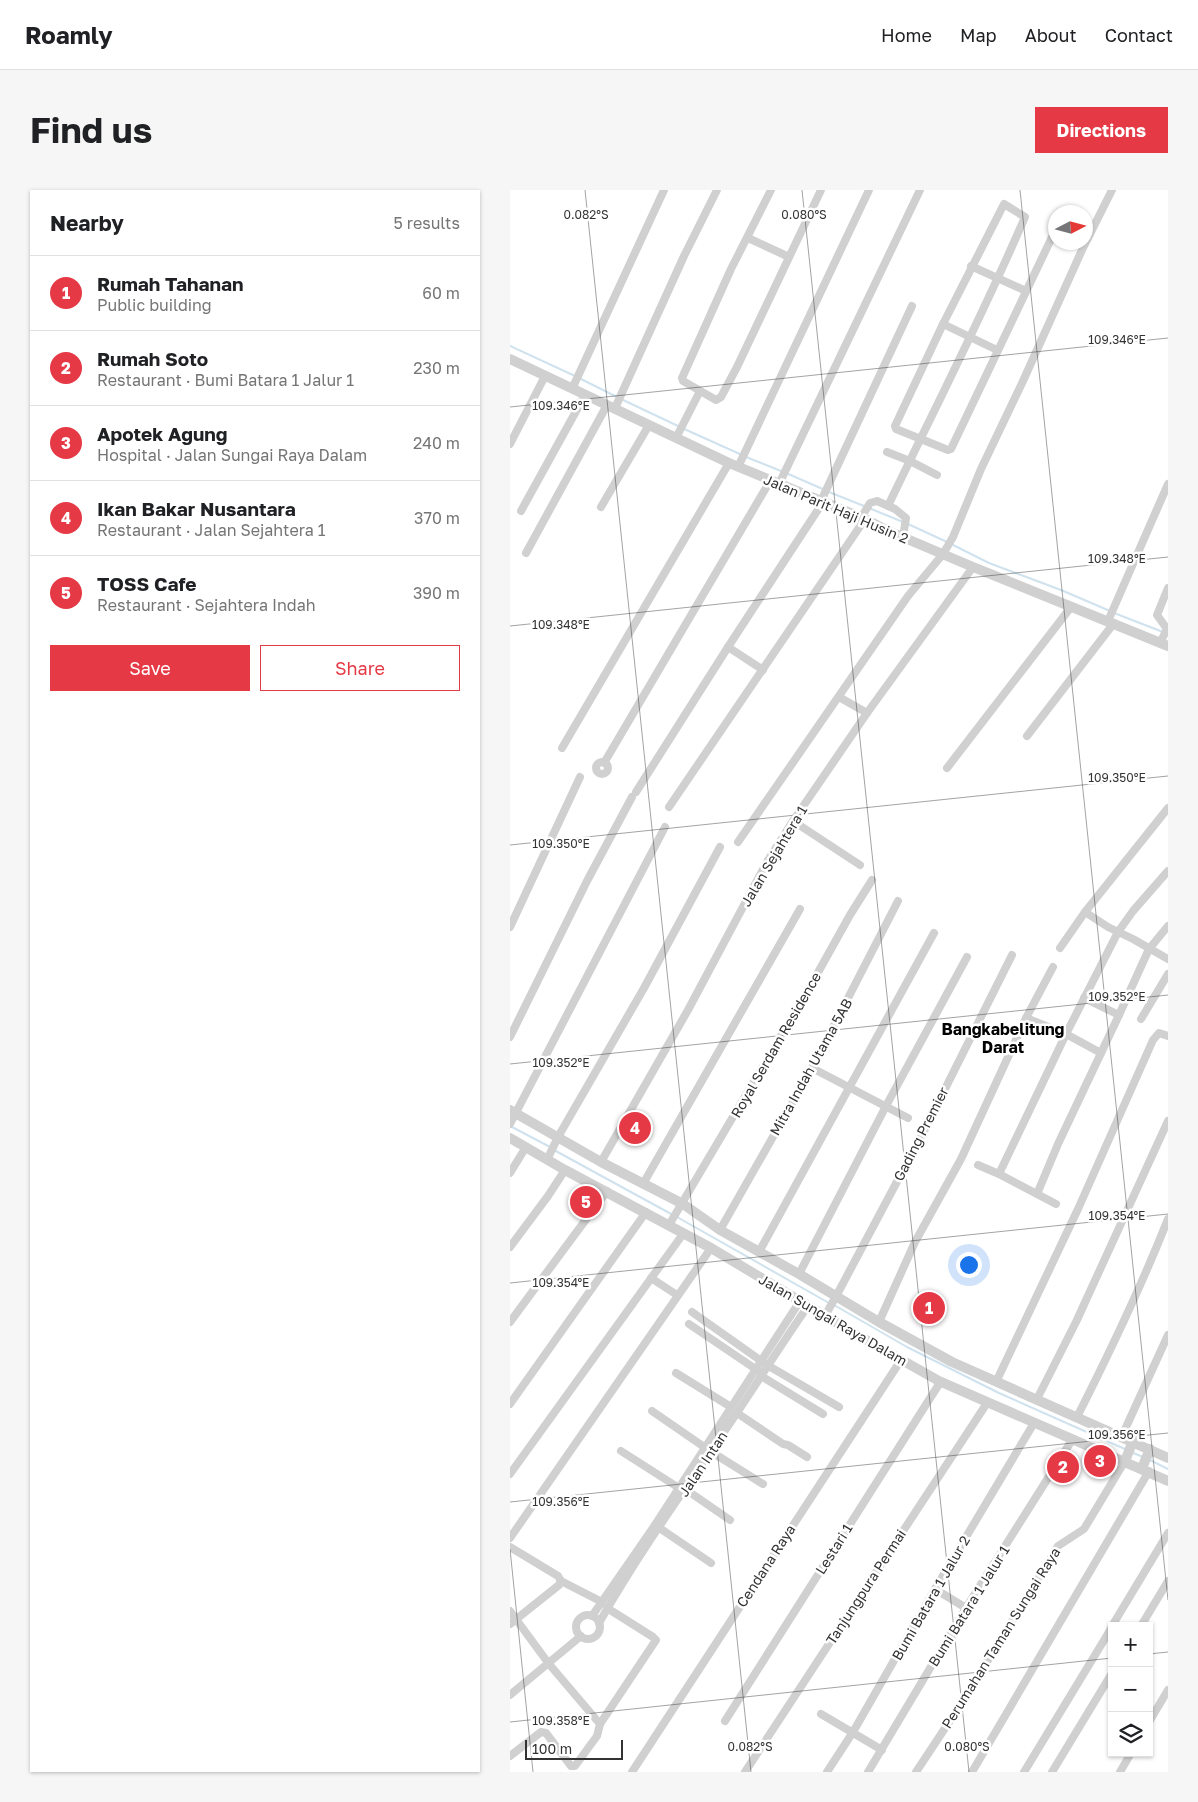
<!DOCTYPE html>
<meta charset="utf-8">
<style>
:root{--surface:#fff;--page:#f6f6f6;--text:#202124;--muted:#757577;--line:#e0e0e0;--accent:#e63946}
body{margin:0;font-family:"Golos Text",sans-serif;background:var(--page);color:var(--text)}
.controls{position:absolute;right:15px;bottom:15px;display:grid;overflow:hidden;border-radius:0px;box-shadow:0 1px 4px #0004}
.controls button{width:45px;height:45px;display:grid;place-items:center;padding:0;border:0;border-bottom:1px solid var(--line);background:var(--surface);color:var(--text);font:25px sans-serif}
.compass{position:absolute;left:538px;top:15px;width:45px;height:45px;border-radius:50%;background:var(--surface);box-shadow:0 1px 4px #0004;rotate:84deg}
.scale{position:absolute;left:15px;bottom:12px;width:98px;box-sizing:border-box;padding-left:5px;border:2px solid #333;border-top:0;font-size:14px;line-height:18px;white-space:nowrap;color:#333;-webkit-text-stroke:4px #fff;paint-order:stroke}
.you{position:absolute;left:458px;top:1074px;width:18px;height:18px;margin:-12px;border:4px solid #fff;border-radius:50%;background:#1a73e8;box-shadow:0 0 0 8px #1a73e833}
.badge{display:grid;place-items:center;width:32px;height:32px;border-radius:50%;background:var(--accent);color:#fff;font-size:16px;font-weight:700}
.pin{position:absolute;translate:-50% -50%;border:2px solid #fff;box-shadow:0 1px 5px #0006}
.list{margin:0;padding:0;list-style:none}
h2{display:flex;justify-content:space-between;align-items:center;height:65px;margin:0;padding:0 20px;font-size:21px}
h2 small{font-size:16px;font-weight:400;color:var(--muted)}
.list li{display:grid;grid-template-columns:32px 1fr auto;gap:15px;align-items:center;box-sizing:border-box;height:75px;padding:0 20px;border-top:1px solid var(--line)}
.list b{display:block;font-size:19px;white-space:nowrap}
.list p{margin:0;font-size:16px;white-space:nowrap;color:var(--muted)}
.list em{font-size:16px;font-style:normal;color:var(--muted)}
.actions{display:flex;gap:10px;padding:15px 20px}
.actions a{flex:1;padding:11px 0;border:1px solid var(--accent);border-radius:0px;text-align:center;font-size:18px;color:var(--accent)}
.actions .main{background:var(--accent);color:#fff}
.icon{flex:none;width:28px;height:28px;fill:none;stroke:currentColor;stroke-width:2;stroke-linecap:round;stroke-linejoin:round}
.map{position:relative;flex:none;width:658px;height:1582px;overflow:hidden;border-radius:0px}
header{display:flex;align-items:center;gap:30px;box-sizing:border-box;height:70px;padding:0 25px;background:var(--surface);border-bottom:1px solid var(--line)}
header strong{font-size:24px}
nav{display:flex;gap:28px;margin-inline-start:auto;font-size:18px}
.intro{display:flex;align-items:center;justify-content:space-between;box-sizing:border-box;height:120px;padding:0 30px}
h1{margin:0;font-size:35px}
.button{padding:12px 22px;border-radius:0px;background:var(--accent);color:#fff;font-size:18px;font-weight:700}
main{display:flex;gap:30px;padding:0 30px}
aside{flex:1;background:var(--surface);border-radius:0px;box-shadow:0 1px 4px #0004}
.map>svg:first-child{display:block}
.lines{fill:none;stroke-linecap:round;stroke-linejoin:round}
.stream{stroke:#cfe2ee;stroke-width:2}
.minor{stroke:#d0d0d0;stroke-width:8}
.tertiary{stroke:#d0d0d0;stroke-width:10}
.ticks{fill:none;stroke:#333;stroke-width:1;stroke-opacity:0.45}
.labels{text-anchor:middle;stroke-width:5;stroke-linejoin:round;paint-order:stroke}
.street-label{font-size:14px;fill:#333;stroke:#fff}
.quarter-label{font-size:16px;font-weight:bold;fill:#000;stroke:#fff}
.ticks-label{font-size:12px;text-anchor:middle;fill:#333;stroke:#fff;stroke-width:5;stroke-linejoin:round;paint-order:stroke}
</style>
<header>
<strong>Roamly</strong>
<nav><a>Home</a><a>Map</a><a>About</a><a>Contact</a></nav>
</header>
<div class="intro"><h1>Find us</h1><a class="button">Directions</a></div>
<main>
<aside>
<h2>Nearby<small>5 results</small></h2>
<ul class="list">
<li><span class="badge">1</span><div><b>Rumah Tahanan</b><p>Public building</p></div><em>60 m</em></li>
<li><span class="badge">2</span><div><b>Rumah Soto</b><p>Restaurant · Bumi Batara 1 Jalur 1</p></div><em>230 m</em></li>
<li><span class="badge">3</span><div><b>Apotek Agung</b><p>Hospital · Jalan Sungai Raya Dalam</p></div><em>240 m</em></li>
<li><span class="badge">4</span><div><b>Ikan Bakar Nusantara</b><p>Restaurant · Jalan Sejahtera 1</p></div><em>370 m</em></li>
<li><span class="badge">5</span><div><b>TOSS Cafe</b><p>Restaurant · Sejahtera Indah</p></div><em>390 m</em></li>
</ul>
<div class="actions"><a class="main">Save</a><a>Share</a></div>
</aside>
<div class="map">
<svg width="658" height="1582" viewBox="0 0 658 1582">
<rect width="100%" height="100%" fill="#fff"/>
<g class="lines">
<!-- stream -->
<g class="stream">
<polyline points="0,156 65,186"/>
<polyline points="69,188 107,207"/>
<polyline points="111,209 168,236"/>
<polyline points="172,238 232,265"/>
<polyline points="236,267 271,281"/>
<polyline points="276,283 315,300"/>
<polyline points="319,302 354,316"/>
<polyline points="359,318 393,332"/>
<polyline points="398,334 437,352"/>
<polyline points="441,354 479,373 551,400 600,421"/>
<polyline points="604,423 653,442"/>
<polyline points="2,937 40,957"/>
<polyline points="44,960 163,1025"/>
<polyline points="167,1027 319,1113"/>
<polyline points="324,1115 397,1157 489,1203 615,1259"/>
<polyline points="621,1262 633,1267"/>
<polyline points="640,1270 658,1279"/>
</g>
<!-- minor -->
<g class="minor">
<polyline points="261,0 221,79 172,188 173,191 206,210 211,207 227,177 311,0"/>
<polyline points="238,48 279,67"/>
<polyline points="461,76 516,101"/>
<polyline points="433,134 487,160"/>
<polyline points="62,199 154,0"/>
<polyline points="105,218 174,66 207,0"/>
<polyline points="166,248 190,201"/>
<polyline points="0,254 35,186"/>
<polyline points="377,262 400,271 427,285"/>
<polyline points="228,277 359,0"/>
<polyline points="269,294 410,0"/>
<polyline points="311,311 402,116"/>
<path d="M378 316C424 220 473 125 515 27L494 14 433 134 385 236 386 239 438 260 441 259 543 45"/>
<polyline points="91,317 139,235"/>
<polyline points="11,321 75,205"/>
<polyline points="351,328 360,313 367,311 385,319 396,328 393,347"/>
<polyline points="16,363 97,215"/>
<polyline points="598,431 658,294"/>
<polyline points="650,453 657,439 647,425 658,398"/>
<polyline points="218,457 253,480"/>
<polyline points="329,507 357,523"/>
<polyline points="517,546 604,433"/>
<polyline points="52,558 219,273"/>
<circle cx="92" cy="578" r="6"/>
<polyline points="94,573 260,291"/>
<polyline points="437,578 561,417"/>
<polyline points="126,602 218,457 313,312"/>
<polyline points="159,617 355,329"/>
<polyline points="283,631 350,675"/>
<polyline points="228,652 398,406 433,364 443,347 471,279 513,191 572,60 602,0"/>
<polyline points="658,681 623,721 608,742 556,844 489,984 527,1004 548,954 609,825 639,759 658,736"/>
<polyline points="575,722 598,737 623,749 658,769"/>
<polyline points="0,737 70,587"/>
<polyline points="550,758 575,722 658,618"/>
<polyline points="574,808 609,825"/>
<polyline points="516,828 556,844 591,863"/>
<polyline points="631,829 658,784"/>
<polyline points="0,847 77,691 122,607"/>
<polyline points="302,878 398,928"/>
<polyline points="0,934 155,637"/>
<polyline points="37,970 48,947 134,798 210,657"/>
<polyline points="91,972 178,820 257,672 283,631 357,523 463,377"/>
<polyline points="468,975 489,984"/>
<polyline points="0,983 16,957"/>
<polyline points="133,994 290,719"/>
<polyline points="527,1004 546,1014"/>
<polyline points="159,1035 301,795 340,725 362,690"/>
<polyline points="210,1040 302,878 388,711"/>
<polyline points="0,1057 38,1006 55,980"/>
<polyline points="249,1062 424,743"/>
<polyline points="289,1084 376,916 457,767"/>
<polyline points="141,1088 167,1105"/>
<polyline points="182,1122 257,1175 329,1217"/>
<polyline points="315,1126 330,1099 416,937 502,765"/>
<polyline points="0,1132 97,1001"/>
<polyline points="369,1132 405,1052 451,969 516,828 543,777"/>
<polyline points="179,1134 250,1182"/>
<polyline points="166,1183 221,1217"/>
<polyline points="251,1186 313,1224"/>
<polyline points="486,1192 568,1019 643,850 649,843 658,846"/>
<polyline points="527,1209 566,1132 658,931"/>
<polyline points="0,1214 136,1022"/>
<polyline points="142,1221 200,1261 253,1294"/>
<polyline points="227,1223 273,1254 278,1255 297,1267"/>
<path d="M567 1227C600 1162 631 1097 658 1029"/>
<polyline points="612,1246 658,1145"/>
<polyline points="111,1261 169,1298"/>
<polyline points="0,1284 173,1044"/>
<polyline points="175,1299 220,1330"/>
<polyline points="145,1335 201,1373"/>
<polyline points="0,1348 201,1058"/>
<polyline points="0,1357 48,1386 51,1391 49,1395 0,1434"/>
<polyline points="51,1391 92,1412"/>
<polyline points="425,1399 456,1418"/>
<polyline points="0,1421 39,1474 90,1534 87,1546 65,1576 61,1576 36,1543 31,1542 0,1566"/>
<circle cx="78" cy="1437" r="12"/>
<polyline points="82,1426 145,1335 290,1111"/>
<path d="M89 1433C127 1366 172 1303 216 1239 244 1198 270 1156 298 1116"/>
<polyline points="602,1436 658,1343"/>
<polyline points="631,1436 658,1391"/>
<polyline points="0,1505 71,1446"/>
<polyline points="311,1524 372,1560"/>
<polyline points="215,1531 431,1191"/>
<polyline points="639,1532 658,1500"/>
<polyline points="90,1534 146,1450 143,1447 97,1418"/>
<polyline points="122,1582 391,1170"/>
<polyline points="235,1582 477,1213"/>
<polyline points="317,1582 343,1542 425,1399 524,1233"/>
<polyline points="358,1582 456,1418 562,1250"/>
<polyline points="406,1582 453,1511 548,1356 574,1339 615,1271"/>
<polyline points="462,1582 639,1281"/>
<polyline points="514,1582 602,1437"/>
<polyline points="542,1582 602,1483"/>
<polyline points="610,1582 621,1563"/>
</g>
<!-- tertiary -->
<g class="tertiary">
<polyline points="0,169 219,273 355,329 376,340 463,377 658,456"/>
<polyline points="0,920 91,972 173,1014 210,1040 289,1084 369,1132 442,1172 658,1268"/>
<polyline points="0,948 55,980 201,1058 342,1142 429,1191 658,1291"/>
<polyline points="615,1271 623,1251"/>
<polyline points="632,1278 640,1259"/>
</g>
</g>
<!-- ticks -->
<path class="ticks" d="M75 0 241 1582M292 0 459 1582M510 0 658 1410M0 217 658 148M0 436 658 367M0 655 658 586M0 874 658 805M0 1093 658 1024M0 1312 658 1243M0 1359 23 1582M639 1464 658 1462M0 1532 602 1468"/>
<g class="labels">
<!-- street labels -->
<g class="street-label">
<text transform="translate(326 319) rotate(23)" y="5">Jalan Parit Haji Husin 2</text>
<text transform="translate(264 666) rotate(-59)" y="5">Jalan Sejahtera 1</text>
<text transform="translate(266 855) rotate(-60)" y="5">Royal Serdam Residence</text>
<text transform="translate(301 877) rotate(-61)" y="5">Mitra Indah Utama 5AB</text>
<text transform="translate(411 944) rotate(-63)" y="5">Gading Premier</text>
<text transform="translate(323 1130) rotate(30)" y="5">Jalan Sungai Raya Dalam</text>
<text transform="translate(193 1274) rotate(-56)" y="5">Jalan Intan</text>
<text transform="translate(324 1359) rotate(-58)" y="5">Lestari 1</text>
<text transform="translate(256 1376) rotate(-57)" y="5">Cendana Raya</text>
<text transform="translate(356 1397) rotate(-57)" y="5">Tanjungpura Permai</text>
<text transform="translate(421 1408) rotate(-60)" y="5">Bumi Batara 1 Jalur 2</text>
<text transform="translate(459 1416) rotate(-58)" y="5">Bumi Batara 1 Jalur 1</text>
<text transform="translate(491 1448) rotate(-58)" y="5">Perumahan Taman Sungai Raya</text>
</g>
<!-- quarter labels -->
<g class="quarter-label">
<text x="493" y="845">Bangkabelitung<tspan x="493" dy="18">Darat</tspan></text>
</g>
</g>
<g class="ticks-label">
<text x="76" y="29">0.082°S</text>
<text x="294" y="29">0.080°S</text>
<text x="607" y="154">109.346°E</text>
<text x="51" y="220">109.346°E</text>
<text x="607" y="373">109.348°E</text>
<text x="51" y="439">109.348°E</text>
<text x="607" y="592">109.350°E</text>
<text x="51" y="658">109.350°E</text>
<text x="607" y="811">109.352°E</text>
<text x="51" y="877">109.352°E</text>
<text x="607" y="1030">109.354°E</text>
<text x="51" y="1097">109.354°E</text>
<text x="607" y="1249">109.356°E</text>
<text x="51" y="1316">109.356°E</text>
<text x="51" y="1535">109.358°E</text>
<text x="240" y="1561">0.082°S</text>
<text x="457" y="1561">0.080°S</text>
</g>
</svg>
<div class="controls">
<button>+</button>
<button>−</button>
<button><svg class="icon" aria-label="layers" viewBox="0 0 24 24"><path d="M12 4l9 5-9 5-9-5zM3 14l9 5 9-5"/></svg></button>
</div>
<svg class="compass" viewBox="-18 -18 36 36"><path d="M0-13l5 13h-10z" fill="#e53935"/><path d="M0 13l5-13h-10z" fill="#757577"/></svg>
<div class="scale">100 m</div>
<div class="you"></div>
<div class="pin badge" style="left:419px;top:1118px">1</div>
<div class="pin badge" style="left:553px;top:1277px">2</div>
<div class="pin badge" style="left:590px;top:1271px">3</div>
<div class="pin badge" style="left:125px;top:938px">4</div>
<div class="pin badge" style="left:76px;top:1012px">5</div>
</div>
</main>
